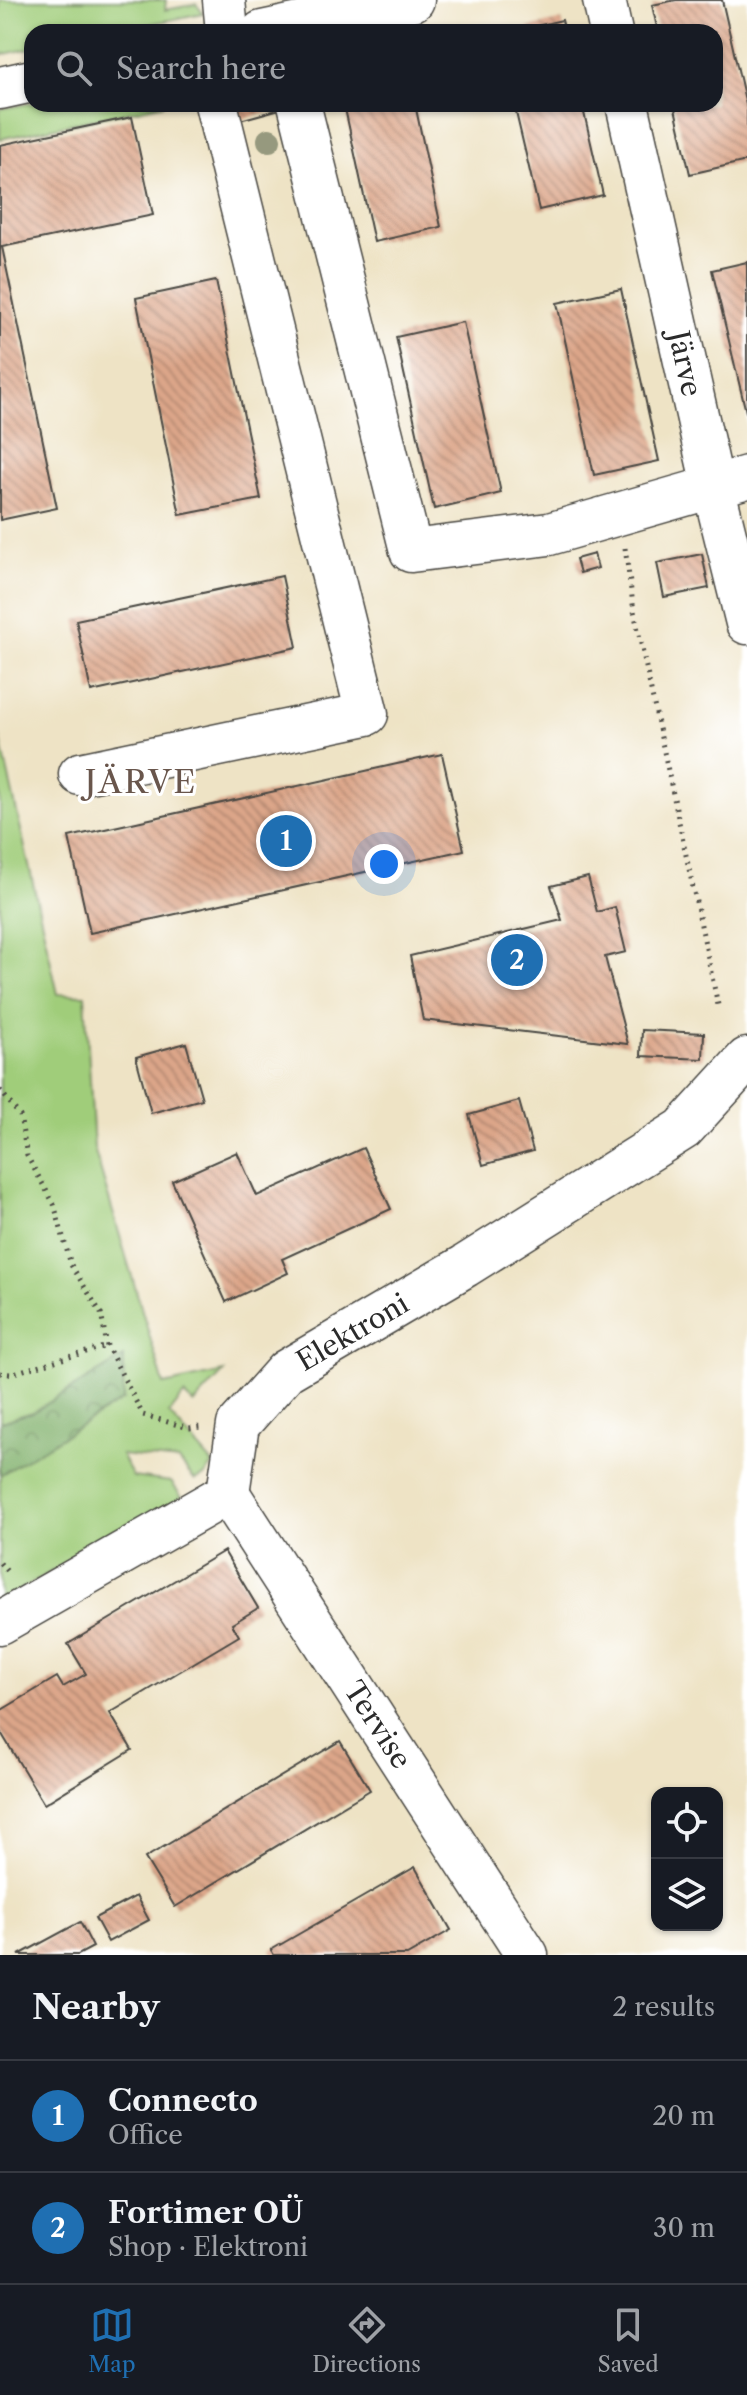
<!DOCTYPE html>
<meta charset="utf-8">
<style>
:root{--surface:#171b24;--page:#20242c;--text:#f1f3f6;--muted:#9ea1a6;--line:#363941;--accent:#1f6fb2}
body{margin:0;font-family:"Libre Caslon Text",serif;background:var(--page);color:var(--text)}
.controls{position:absolute;right:24px;bottom:24px;display:grid;overflow:hidden;border-radius:16px;box-shadow:0 2px 6px #0004}
.controls button{width:72px;height:72px;display:grid;place-items:center;padding:0;border:0;border-bottom:2px solid var(--line);background:var(--surface);color:var(--text);font:40px sans-serif}
.you{position:absolute;left:384px;top:864px;width:28px;height:28px;margin:-20px;border:6px solid #fff;border-radius:50%;background:#1a73e8;box-shadow:0 0 0 12px #1a73e833}
.badge{display:grid;place-items:center;width:52px;height:52px;border-radius:50%;background:var(--accent);color:#fff;font-size:26px;font-weight:700}
.pin{position:absolute;translate:-50% -50%;border:4px solid #fff;box-shadow:0 2px 8px #0006}
.list{margin:0;padding:0;list-style:none}
h2{display:flex;justify-content:space-between;align-items:center;height:104px;margin:0;padding:0 32px;font-size:34px}
h2 small{font-size:26px;font-weight:400;color:var(--muted)}
.list li{display:grid;grid-template-columns:52px 1fr auto;gap:24px;align-items:center;box-sizing:border-box;height:112px;padding:0 32px;border-top:2px solid var(--line)}
.list b{display:block;font-size:30px;white-space:nowrap}
.list p{margin:0;font-size:26px;white-space:nowrap;color:var(--muted)}
.list em{font-size:26px;font-style:normal;color:var(--muted)}
.icon{flex:none;width:44px;height:44px;fill:none;stroke:currentColor;stroke-width:2;stroke-linecap:round;stroke-linejoin:round}
.map{position:relative;flex:none;width:747px;height:1955px;overflow:hidden}
.search{position:absolute;background:var(--surface);box-shadow:0 2px 6px #0004;left:24px;right:24px;top:24px;height:88px;display:flex;align-items:center;gap:20px;box-sizing:border-box;padding:0 28px;border-radius:24px;color:var(--muted);font-size:30px}
.sheet{height:328px;background:var(--surface)}
nav{display:flex;justify-content:space-around;align-items:center;box-sizing:border-box;height:112px;border-top:2px solid var(--line);background:var(--surface);font-size:22px;color:var(--muted)}
nav a{display:grid;justify-items:center;gap:4px}
nav .on{color:var(--accent)}
.map>svg:first-child{display:block}
.grass{fill:#a0cd7a;stroke:#667c52;stroke-width:2}
.forest{fill:url(#forest-crowns);stroke:#566e4a;stroke-width:2}
.building{fill:url(#building-back-hatch)}
.lines{fill:none;stroke-linecap:round;stroke-linejoin:round}
.minor-casing{stroke:#484742;stroke-width:45}
.path{stroke:#484742;stroke-width:5;stroke-dasharray:2 6;stroke-linecap:butt}
.minor{stroke:#fff;stroke-width:42}
.tree{fill:#96997e}
.labels{text-anchor:middle;stroke-width:6;stroke-linejoin:round;paint-order:stroke}
.street-label{font-size:28px;fill:#2b2b2b;stroke:#fff}
.quarter-label{font-size:32px;letter-spacing:2px;fill:#69564c;stroke:#fff}
</style>
<div class="map">
<svg width="747" height="1955" viewBox="0 0 747 1955">
<defs>
<pattern id="forest-crowns" width="20" height="18" patternUnits="userSpaceOnUse" patternTransform="scale(2)"><rect width="20" height="18" fill="#80b06a"/><path d="M2 6a3 3 0 1 1 6 0M12 15a3 3 0 1 1 6 0" fill="none" stroke="#698f57"/></pattern>
<pattern id="building-back-hatch" width="6" height="6" patternUnits="userSpaceOnUse" patternTransform="scale(2)"><rect width="6" height="6" fill="#dca689"/><path d="M-1 5l2 2M0 0l6 6M5-1l2 2" fill="none" stroke="#b38770"/></pattern>
</defs>
<rect width="100%" height="100%" fill="#fff"/>
<filter id="ink" filterUnits="userSpaceOnUse"><feTurbulence type="fractalNoise" baseFrequency=".0125" numOctaves="2"/><feDisplacementMap in="SourceGraphic" scale="16" xChannelSelector="R" yChannelSelector="G"/><feConvolveMatrix kernelMatrix="1 2 1 2 8 2 1 2 1" color-interpolation-filters="sRGB"/></filter>
<filter id="wash" filterUnits="userSpaceOnUse"><feTurbulence type="fractalNoise" baseFrequency=".006" numOctaves="4" result="noise"/><feDisplacementMap in="SourceGraphic" scale="32" xChannelSelector="R" yChannelSelector="G"/><feGaussianBlur stdDeviation="1.8" result="paint"/><feColorMatrix in="noise" values="0 0 0 0 0 0 0 0 0 0 0 0 0 0 0 0 0 1.4 0 .05"/><feComposite in="paint" operator="in"/></filter>
<g filter="url(#wash)">
<rect width="100%" height="100%" fill="#eee3c5"/>
<!-- grass -->
<g class="grass">
<polygon points="0,0 166,0 165,10 196,4 203,13 112,32 32,32 32,48 0,55"/>
<polygon points="32,103 32,104 165,104 0,139 0,109"/>
<polygon points="0,737 58,994 85,995 94,1148 164,1385 224,1372 194,1404 184,1395 169,1414 213,1464 205,1476 195,1480 179,1461 121,1455 133,1477 171,1482 182,1497 0,1601"/>
</g>
<!-- forest -->
<polygon class="forest" points="124,1357 123,1400 0,1475 0,1422 33,1412"/>
<g id="blocks">
<!-- building -->
<g class="building">
<polygon points="676,0 722,0 747,109 747,161 690,174 674,104 715,104 715,32 658,32 652,5"/>
<polygon points="562,20 565,32 515,32 515,31"/>
<polygon points="237,104 279,104 280,109 240,120"/>
<polygon points="344,104 415,104 441,227 374,242"/>
<polygon points="514,104 582,104 603,195 539,210"/>
<polygon points="132,117 153,215 2,247 57,508 0,520 0,145"/>
<polygon points="747,262 747,412 746,412 712,270"/>
<polygon points="216,281 261,499 180,515 136,298"/>
<polygon points="621,289 659,461 594,475 557,303"/>
<polygon points="463,322 501,493 434,509 396,337"/>
<polygon points="594,554 598,568 580,573 576,559"/>
<polygon points="702,554 709,588 664,597 657,563"/>
<polygon points="282,576 297,647 91,692 76,620"/>
<polygon points="442,754 464,850 90,933 69,837"/>
<polygon points="588,877 597,912 615,907 626,952 605,957 628,1044 423,1020 410,956 562,920 551,886"/>
<polygon points="642,1030 704,1033 703,1059 641,1056"/>
<polygon points="186,1043 202,1099 151,1113 136,1057"/>
<polygon points="519,1101 533,1151 483,1165 469,1115"/>
<polygon points="363,1148 391,1209 282,1259 288,1273 226,1302 172,1181 237,1152 257,1196"/>
<polygon points="224,1551 258,1608 232,1624 239,1636 110,1713 132,1750 44,1804 0,1731 0,1711 57,1677 63,1687 86,1674 68,1644"/>
<polygon points="340,1741 370,1790 175,1907 145,1858"/>
<polygon points="415,1867 451,1930 407,1955 274,1955 271,1950"/>
<polygon points="136,1896 149,1920 108,1942 95,1918"/>
<polygon points="80,1922 93,1947 78,1955 19,1955"/>
</g>
</g>
</g>
<g filter="url(#ink)">
<use href="#blocks" fill-opacity="0" stroke="#484742" stroke-width="2"/>
<g class="lines">
<!-- minor casing -->
<g class="minor-casing">
<g id="minor">
<polyline points="224,0 227,32"/>
<polyline points="604,0 611,32"/>
<polyline points="262,32 413,0"/>
<polyline points="0,88 32,81"/>
<polyline points="299,104 411,551 549,534 747,477"/>
<path id="s1" d="M627 104 713 486 747 623"/>
<polyline points="80,774 367,714 216,104"/>
<path id="s2" d="M228 1493 238 1425 286 1371 465 1266 683 1129 747 1059"/>
<path id="s3" d="M228 1493 527 1955"/>
<polyline points="0,1623 228,1493"/>
</g>
</g>
<!-- path -->
<g class="path">
<polyline points="625,548 634,611 718,1005"/>
<polyline points="0,1090 20,1116 27,1156 54,1204 71,1265 101,1313 107,1346 143,1415 189,1428 201,1427"/>
<polyline points="0,1373 10,1374 107,1346"/>
<polyline points="0,1563 10,1575"/>
</g>
<!-- minor -->
<use href="#minor" class="minor"/>
</g>
<!-- trees -->
<circle class="tree" cx="269" cy="140" r="12"/>
</g>
<g class="labels">
<!-- street labels -->
<g class="street-label">
<text dy="10" stroke="none"><textPath href="#s1" startOffset="266">Järve</textPath></text>
<text dy="10" stroke="none"><textPath href="#s2" startOffset="218">Elektroni</textPath></text>
<text dy="10" stroke="none"><textPath href="#s3" startOffset="276">Tervise</textPath></text>
</g>
<!-- quarter labels -->
<g class="quarter-label">
<text x="141" y="793">JÄRVE</text>
</g>
</g>
</svg>
<div class="controls">
<button><svg class="icon" aria-label="locate" viewBox="0 0 24 24"><circle cx="12" cy="12" r="6"/><path d="M12 2v4M12 18v4M2 12h4M18 12h4"/></svg></button>
<button><svg class="icon" aria-label="layers" viewBox="0 0 24 24"><path d="M12 4l9 5-9 5-9-5zM3 14l9 5 9-5"/></svg></button>
</div>
<div class="you"></div>
<div class="pin badge" style="left:286px;top:841px">1</div>
<div class="pin badge" style="left:517px;top:960px">2</div>
<div class="search"><svg class="icon" aria-label="search" viewBox="0 0 24 24"><circle cx="10" cy="10" r="6"/><path d="M15 15l6 6"/></svg>Search here</div>
</div>
<section class="sheet">
<h2>Nearby<small>2 results</small></h2>
<ul class="list">
<li><span class="badge">1</span><div><b>Connecto</b><p>Office</p></div><em>20 m</em></li>
<li><span class="badge">2</span><div><b>Fortimer OÜ</b><p>Shop · Elektroni</p></div><em>30 m</em></li>
</ul>
</section>
<nav>
<a class="on"><svg class="icon" aria-label="map" viewBox="0 0 24 24"><path d="M3 6l6-2 6 2 6-2v14l-6 2-6-2-6 2zM9 4v14M15 6v14"/></svg>Map</a>
<a><svg class="icon" aria-label="directions" viewBox="0 0 24 24"><path d="M12 3l9 9-9 9-9-9zM9 14v-3h6M13 9l2 2-2 2"/></svg>Directions</a>
<a><svg class="icon" aria-label="saved" viewBox="0 0 24 24"><path d="M7 4h10v16l-5-4-5 4z"/></svg>Saved</a>
</nav>
